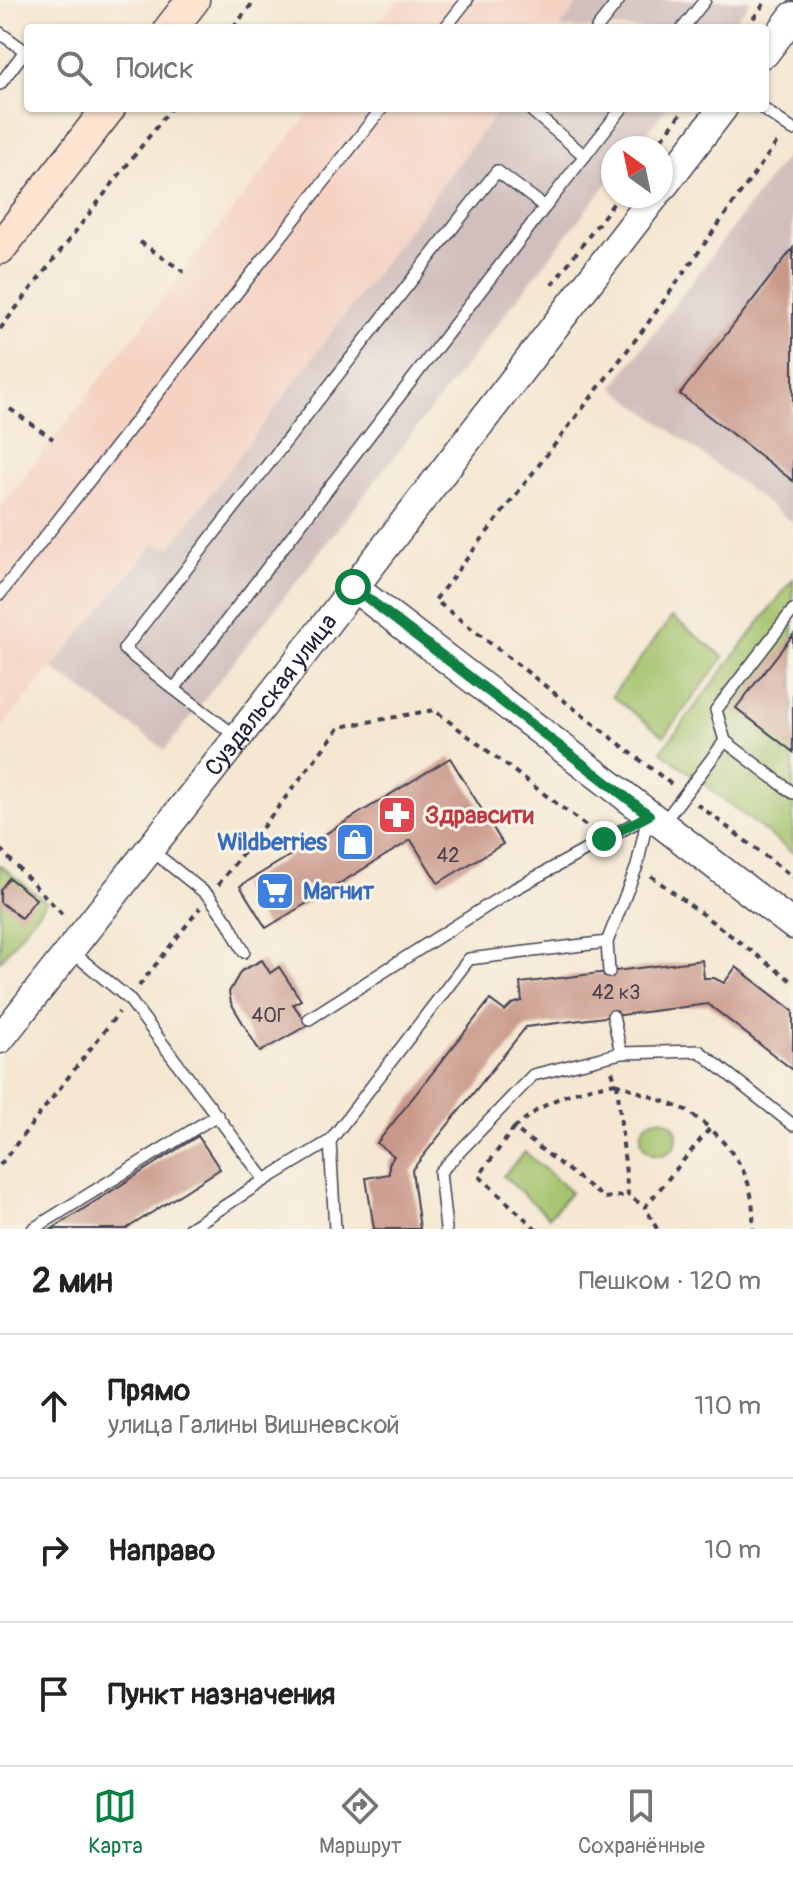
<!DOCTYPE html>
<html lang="ru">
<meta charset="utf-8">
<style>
:root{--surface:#fff;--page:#f2f2f2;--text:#222;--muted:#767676;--line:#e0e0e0;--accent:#0b8043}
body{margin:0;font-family:Pangolin,sans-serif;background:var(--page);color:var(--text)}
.compass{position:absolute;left:601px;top:136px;width:72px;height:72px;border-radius:50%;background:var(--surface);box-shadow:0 2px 6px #0004;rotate:327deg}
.stop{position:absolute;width:24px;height:24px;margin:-18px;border:6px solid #0b8043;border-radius:50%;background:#fff}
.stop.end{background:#0b8043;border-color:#fff;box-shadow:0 2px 8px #0008}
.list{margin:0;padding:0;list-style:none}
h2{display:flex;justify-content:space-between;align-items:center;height:104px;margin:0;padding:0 32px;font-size:34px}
h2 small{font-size:26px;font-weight:400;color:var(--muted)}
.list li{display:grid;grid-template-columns:52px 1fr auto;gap:24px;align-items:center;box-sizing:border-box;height:144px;padding:0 32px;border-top:2px solid var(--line)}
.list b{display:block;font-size:30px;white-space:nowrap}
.list p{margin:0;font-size:26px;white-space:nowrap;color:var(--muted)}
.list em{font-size:26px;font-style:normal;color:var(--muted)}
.icon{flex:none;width:44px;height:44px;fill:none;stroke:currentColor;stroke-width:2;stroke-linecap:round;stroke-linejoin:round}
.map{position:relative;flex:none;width:793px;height:1229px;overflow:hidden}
.search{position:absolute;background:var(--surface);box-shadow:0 2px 6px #0004;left:24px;right:24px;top:24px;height:88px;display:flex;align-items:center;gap:20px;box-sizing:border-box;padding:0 28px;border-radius:8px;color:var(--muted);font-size:30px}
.sheet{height:536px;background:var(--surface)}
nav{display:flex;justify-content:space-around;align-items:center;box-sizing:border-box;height:112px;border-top:2px solid var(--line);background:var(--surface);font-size:22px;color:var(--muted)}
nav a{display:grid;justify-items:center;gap:4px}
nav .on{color:var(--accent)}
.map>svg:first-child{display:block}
.built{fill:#f5d2c2}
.industrial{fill:#d1bfbd}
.green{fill:#a2c26a;stroke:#627252;stroke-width:2}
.building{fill:#c99889}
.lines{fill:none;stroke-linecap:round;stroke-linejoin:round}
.service-casing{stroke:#424052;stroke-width:14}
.tertiary-casing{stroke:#424052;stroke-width:31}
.secondary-casing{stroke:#424052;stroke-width:35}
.path{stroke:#424052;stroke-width:4;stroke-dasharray:6 6;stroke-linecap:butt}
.service{stroke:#fff;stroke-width:11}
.tertiary{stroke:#fff;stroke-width:28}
.secondary{stroke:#fde4d1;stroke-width:32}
.route{stroke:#0b8043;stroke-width:10}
.labels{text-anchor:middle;stroke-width:6;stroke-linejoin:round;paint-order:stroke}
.number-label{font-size:20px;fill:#4c404e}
.street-label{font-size:24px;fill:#22223b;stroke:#f7f3e8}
.health-label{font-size:24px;font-weight:bold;fill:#be3a42;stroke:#f7f3e8;text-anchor:start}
.shop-label{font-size:24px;font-weight:bold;fill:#366cbe;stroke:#f7f3e8;text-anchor:end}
</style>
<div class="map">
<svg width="793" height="1229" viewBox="0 0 793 1229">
<rect width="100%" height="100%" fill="#f7f3e8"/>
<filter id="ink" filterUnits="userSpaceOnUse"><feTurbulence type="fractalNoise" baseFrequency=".0125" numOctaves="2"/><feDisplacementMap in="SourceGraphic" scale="16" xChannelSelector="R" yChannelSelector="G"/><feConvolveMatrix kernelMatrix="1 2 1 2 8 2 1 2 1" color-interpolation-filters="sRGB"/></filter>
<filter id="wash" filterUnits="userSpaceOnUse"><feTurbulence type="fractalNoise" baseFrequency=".006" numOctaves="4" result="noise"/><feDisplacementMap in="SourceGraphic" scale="32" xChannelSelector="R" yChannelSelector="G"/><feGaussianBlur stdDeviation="1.8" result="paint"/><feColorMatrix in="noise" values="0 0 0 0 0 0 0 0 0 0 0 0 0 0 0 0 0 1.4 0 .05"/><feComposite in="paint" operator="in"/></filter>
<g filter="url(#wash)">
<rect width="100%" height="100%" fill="#f5e7d1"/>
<!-- built -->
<g class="built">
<polygon points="397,0 581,0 560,28 375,28"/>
<polygon points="313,108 500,108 171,547 154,544 0,730 0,507"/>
</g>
<!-- industrial -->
<g class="industrial">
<polygon points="581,0 751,0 729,28 560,28"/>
<polygon points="500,108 666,108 635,148 613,148 613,176 165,750 52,668 154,544 171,547"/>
<polygon points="793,147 793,523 613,387"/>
</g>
<!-- green -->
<g class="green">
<polygon points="793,579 793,853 661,751"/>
<polygon points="672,617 724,657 664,736 612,696"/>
<polygon points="0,865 46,902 0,961"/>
<circle cx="659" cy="1137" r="18"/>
<polygon points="525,1152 571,1192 549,1217 503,1176"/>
</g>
<g id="blocks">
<!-- building -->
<g class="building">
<polygon points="793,248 793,481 680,394"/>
<polygon points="793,635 793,752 736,708"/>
<polygon points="450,758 503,844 438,883 411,840 266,928 240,886"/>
<polygon points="9,878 36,899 21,918 0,902 0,890"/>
<polygon points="262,960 270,973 279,967 301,1000 293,1004 308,1025 260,1052 231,1003 229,992 241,971"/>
<polygon points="702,960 704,978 714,978 724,983 736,967 793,1011 793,1070 708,1004 526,1027 412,1170 420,1229 374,1229 366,1178 389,1174 389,1164 394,1156 377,1143 490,1000 505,1011 512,1004 522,1001 520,983"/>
<polygon points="198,1136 220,1169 126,1229 52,1229"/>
</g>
</g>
</g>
<g filter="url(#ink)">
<use href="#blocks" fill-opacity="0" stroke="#424052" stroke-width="2"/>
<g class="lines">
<!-- service casing -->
<g class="service-casing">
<g id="service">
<polyline points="445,28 467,0"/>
<polyline points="597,28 619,0"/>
<polyline points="683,28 705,0"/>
<polyline points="0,33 28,53"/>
<polyline points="0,84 25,51"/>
<polyline points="536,108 533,112 585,156"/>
<polyline points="762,108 793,130"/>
<polyline points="545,207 622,108"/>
<polyline points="0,594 382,108"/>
<polyline points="793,610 716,710 725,741 793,793"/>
<polyline points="174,689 124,649 497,171 545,207 174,689 237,737"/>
<polyline points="663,823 725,741"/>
<polyline points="151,850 209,896 228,922 244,952"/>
<polyline points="70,950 129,999 265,1180 330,1141 469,959 607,942"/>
<polyline points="609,972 607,942 637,866 648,816"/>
<polyline points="613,1016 621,1053"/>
<polyline points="309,1019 509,892 648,816"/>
<polyline points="330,1141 335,1229"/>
<polyline points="33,1229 217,1115"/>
<polyline points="189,1229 265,1180"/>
<polyline points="446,1229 440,1172 533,1075 621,1053 699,1051 793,1125"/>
</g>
</g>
<!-- tertiary casing -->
<g class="tertiary-casing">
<g id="tertiary">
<polyline points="765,53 793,16"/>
<polyline points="661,189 723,108"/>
<polyline points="353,587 793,925"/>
<path id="s1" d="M0 1039 279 685 655 196"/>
</g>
</g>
<!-- secondary casing -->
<g class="secondary-casing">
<g id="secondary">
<polyline points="171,28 193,0"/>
<polyline points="0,248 109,108"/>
</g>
</g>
<!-- path -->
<g class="path">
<polyline points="233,28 255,0"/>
<polyline points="746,28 767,0"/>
<polyline points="655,148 685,108"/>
<polyline points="140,242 184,272"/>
<polyline points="552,285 619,196"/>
<polyline points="0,329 171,108"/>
<polyline points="10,409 53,439"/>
<polyline points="671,784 435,600 643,330 780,138"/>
<polyline points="697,804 793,877"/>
<polyline points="0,849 64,916"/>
<polyline points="651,876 793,982"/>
<polyline points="218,885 340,727 434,710 590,829"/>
<polyline points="139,986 200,908"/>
<polyline points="612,1071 616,1083 686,1110 710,1128"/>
<path d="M616 1083C572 1090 548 1099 514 1128L604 1198 628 1195"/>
<polyline points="617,1083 628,1195 645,1207"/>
<polyline points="514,1128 479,1176 536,1229"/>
<polyline points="0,1165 119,1012"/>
<path d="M657 1229 645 1207 710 1128C742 1161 755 1182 753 1229"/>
</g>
<!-- service -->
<use href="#service" class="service"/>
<!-- tertiary -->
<use href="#tertiary" class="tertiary"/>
<!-- secondary -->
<use href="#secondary" class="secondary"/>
</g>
</g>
<g class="lines" filter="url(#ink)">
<!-- route -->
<polyline class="route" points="353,587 649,815 604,839"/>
</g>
<!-- icons -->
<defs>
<g id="pharmacy-square" transform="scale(2)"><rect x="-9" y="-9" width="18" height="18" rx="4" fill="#e0444e" stroke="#f7f3e8"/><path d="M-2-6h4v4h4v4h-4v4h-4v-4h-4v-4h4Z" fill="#fff"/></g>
<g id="shop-square" transform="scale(2)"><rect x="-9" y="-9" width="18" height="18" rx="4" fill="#3f7fe0" stroke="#f7f3e8"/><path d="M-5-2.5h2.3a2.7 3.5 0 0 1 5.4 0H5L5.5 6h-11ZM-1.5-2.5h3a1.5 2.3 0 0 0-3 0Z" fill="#fff"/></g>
<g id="supermarket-square" transform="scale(2)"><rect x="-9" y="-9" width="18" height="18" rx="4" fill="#3f7fe0" stroke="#f7f3e8"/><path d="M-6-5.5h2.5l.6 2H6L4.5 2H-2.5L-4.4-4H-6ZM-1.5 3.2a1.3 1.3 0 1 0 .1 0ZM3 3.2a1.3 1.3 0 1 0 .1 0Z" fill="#fff"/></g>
</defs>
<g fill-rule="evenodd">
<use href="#pharmacy-square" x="397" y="815"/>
<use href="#shop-square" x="355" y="842"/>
<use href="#supermarket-square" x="275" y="891"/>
</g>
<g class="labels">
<!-- number labels -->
<g class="number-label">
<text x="448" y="862">42</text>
<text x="616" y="999">42 к3</text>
<text x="269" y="1022">40Г</text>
</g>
<!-- street labels -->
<g class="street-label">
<text dy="8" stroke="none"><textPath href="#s1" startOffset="438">Суздальская улица</textPath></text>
</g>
<!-- health labels -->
<g class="health-label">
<text x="425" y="823">Здравсити</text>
</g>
<!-- shop labels -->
<g class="shop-label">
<text x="327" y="850">Wildberries</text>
<text x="303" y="899" text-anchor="start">Магнит</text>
</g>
</g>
</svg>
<svg class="compass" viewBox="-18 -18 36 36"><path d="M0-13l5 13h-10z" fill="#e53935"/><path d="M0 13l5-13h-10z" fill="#767676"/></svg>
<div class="stop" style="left:353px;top:587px"></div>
<div class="stop end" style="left:604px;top:839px"></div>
<div class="search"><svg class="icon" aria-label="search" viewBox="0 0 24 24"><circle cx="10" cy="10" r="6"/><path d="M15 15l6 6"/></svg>Поиск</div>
</div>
<section class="sheet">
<h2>2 мин<small>Пешком · 120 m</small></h2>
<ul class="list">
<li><svg class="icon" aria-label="ahead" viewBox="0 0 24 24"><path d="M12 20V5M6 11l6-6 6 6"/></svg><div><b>Прямо</b><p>улица Галины Вишневской</p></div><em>110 m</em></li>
<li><svg class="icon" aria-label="right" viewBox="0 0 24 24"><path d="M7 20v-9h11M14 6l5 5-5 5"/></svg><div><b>Направо</b></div><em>10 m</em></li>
<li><svg class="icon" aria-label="arrive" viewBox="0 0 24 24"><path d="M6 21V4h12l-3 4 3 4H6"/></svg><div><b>Пункт назначения</b></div></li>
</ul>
</section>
<nav>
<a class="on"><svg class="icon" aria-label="map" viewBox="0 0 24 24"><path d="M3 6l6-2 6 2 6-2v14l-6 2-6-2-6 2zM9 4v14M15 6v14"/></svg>Карта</a>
<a><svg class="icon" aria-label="directions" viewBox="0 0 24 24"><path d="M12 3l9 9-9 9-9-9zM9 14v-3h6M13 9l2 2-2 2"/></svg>Маршрут</a>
<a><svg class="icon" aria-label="saved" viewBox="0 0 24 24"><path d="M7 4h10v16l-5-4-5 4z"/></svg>Сохранённые</a>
</nav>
